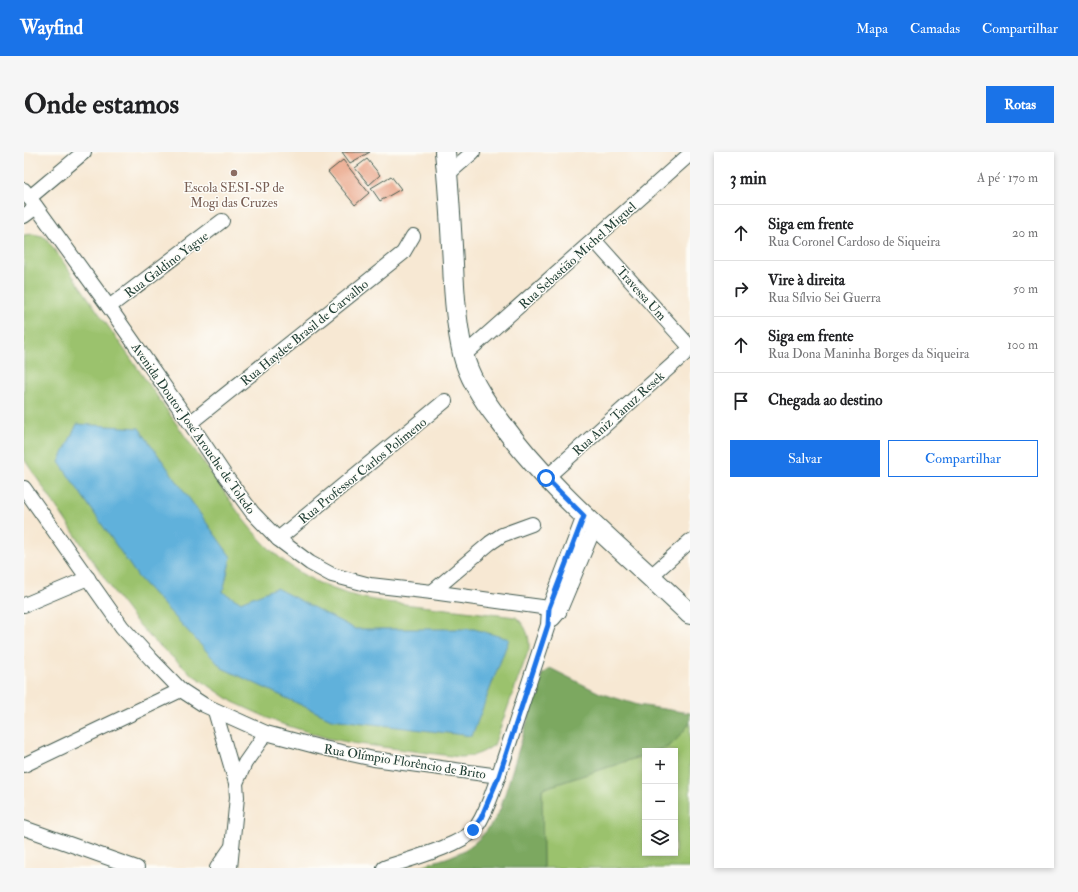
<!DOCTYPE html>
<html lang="pt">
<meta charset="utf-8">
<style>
:root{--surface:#fff;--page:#f6f6f6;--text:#202124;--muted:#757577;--line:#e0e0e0;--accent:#1a73e8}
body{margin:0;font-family:"IM FELL Double Pica",serif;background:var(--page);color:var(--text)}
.controls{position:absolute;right:12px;bottom:12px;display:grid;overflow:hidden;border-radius:0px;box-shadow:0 2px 6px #0003}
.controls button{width:36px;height:36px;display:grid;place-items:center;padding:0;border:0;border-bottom:1px solid var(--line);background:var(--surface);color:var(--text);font:20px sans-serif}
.stop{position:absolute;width:12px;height:12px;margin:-9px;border:3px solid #1a73e8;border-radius:50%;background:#fff}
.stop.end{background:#1a73e8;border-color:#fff;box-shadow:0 1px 4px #0008}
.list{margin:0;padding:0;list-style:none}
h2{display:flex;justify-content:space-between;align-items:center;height:52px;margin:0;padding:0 16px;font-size:17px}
h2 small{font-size:13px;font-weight:400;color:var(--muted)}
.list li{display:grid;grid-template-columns:26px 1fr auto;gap:12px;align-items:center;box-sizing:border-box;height:56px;padding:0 16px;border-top:1px solid var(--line)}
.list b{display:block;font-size:15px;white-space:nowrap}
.list p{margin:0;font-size:13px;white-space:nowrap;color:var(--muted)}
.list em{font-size:13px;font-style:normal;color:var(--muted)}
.actions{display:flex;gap:8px;padding:12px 16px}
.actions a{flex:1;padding:9px 0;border:1px solid var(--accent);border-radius:0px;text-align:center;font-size:14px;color:var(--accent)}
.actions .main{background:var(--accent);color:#fff}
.icon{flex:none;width:22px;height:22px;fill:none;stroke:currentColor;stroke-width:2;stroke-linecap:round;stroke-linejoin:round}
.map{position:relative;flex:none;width:666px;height:716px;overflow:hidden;border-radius:0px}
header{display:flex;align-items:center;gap:24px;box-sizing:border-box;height:56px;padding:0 20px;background:var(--accent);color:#fff}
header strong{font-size:19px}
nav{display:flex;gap:22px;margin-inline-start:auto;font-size:14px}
.intro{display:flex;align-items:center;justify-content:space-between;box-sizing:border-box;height:96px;padding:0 24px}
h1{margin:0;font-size:28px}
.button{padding:10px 18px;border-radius:0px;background:var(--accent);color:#fff;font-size:14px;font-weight:700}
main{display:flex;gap:24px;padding:0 24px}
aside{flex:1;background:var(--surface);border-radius:0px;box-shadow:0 2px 6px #0003}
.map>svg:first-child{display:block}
.green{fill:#9bc26d;stroke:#5d8050}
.forest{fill:#7ca860;stroke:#4e724a}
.water{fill:#60b1db;stroke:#407788}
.building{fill:#e9a284}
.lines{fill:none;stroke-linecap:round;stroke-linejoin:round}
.minor-casing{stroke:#3f574c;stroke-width:16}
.secondary-casing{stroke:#3f574c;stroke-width:22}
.minor{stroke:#fff;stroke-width:14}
.secondary{stroke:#fff;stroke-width:20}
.route{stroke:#1a73e8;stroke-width:5}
.education-dot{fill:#8d6e63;stroke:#fdfcf7;stroke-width:1.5}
.labels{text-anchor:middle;stroke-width:3;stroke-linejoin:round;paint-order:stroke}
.education-label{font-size:13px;fill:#785e54;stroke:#fdfcf7}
.street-label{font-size:13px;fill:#1f3d34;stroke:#fdfcf7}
</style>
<header>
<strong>Wayfind</strong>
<nav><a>Mapa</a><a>Camadas</a><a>Compartilhar</a></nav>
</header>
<div class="intro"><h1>Onde estamos</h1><a class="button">Rotas</a></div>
<main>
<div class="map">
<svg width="666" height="716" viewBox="0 0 666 716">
<rect width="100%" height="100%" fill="#fdfcf7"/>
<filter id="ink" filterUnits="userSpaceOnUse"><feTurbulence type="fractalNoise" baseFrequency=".025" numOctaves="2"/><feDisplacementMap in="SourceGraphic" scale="8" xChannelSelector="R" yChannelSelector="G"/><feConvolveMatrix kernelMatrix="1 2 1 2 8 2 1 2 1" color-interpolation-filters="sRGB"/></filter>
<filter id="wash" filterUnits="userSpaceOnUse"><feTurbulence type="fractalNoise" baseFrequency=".012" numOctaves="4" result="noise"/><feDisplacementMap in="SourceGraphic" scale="16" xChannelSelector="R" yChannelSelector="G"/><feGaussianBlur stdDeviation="0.9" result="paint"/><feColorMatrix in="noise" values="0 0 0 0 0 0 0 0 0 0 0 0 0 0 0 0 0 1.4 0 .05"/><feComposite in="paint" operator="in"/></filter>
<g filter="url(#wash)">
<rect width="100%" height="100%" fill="#f7e8d3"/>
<!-- green -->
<g class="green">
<path d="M9 82 18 84 23 87 219 367C258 417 299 441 362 450L492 465C502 474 506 484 505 497L470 593C459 601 449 605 435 605L328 591 303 586 255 571 209 550 166 521 127 486 110 467 94 446 0 307V83Z"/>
<polygon points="666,571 666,716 519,716 518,637 621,603 621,701 651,701 651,599 632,599 646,594"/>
</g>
<!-- forest -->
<path class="forest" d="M526 516 576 541 614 553 666 561V571C650 590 648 599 621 599V603L518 637 519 716H394C404 710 419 708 430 703 451 695 466 677 476 658L518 522Z"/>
<!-- water -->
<polygon class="water" points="53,272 115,276 207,405 199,440 216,450 252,436 331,477 450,477 485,487 448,584 307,567 198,516 114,425 35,310"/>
<g id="blocks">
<!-- building -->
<g class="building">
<polygon points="318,0 346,0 326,11"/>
<polygon points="343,7 356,23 345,33 331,16"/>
<polygon points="319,8 345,41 331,53 304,20"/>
<polygon points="367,24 377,37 356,49 347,36"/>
</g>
</g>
</g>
<g filter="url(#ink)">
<use href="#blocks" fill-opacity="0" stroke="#3f574c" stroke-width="1"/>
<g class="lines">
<!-- minor casing -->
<g class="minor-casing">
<g id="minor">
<polyline points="424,22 449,0"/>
<polyline points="0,38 85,155 166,271 200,322 228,360 254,387 286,411 308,423 346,433 408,440 525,456 535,460"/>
<polyline points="5,46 60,0"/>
<polyline points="0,64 12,55"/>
<polyline points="570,88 666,195"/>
<polyline points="85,155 198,69"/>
<polyline points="440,203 666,2"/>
<polyline points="166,271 379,101 389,84"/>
<polyline points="522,326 666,197"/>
<polyline points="0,336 98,475 127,507 157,538 180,553 242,581 295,595 350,607 475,624"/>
<polyline points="254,387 421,249"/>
<polyline points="627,424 666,389"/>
<polyline points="408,440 466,391 478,383 508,372"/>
<polyline points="0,453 64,426"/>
<polyline points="529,467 535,460 571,374"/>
<polyline points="191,559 212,631 213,645 206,716"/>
<polyline points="0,613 157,538"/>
<polyline points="212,631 221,611 242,581"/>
<polyline points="0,676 113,716"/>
<polyline points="193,716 207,696"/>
<path d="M360 716C382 708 433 695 449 679 463 664 476 618 483 598 497 556 510 515 524 473L525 456 560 364"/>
</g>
</g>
<!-- secondary casing -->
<g class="secondary-casing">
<path id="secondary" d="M421 0C425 37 427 75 429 112 430 142 432 172 439 202 445 226 460 249 475 268 528 342 601 399 666 462"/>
</g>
<!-- minor -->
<use href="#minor" class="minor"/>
<!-- secondary -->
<use href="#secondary" class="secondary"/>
</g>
</g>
<g class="lines" filter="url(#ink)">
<!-- route -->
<polyline class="route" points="449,678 457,666 475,624 524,473 525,456 560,364 522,326"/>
</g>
<!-- markers -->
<circle class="education-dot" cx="210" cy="21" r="4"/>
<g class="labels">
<!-- education labels -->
<g class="education-label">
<text x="210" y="40">Escola SESI-SP de<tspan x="210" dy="15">Mogi das Cruzes</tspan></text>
</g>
<!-- street labels -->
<g class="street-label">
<text transform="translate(553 103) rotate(-42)" y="5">Rua Sebastião Michel Miguel</text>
<text transform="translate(142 112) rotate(-37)" y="5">Rua Galdino Yague</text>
<text transform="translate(618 141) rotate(48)" y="5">Travessa Um</text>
<text transform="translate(280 180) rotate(-39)" y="5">Rua Haydee Brasil de Carvalho</text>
<text transform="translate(594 261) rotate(-42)" y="5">Rua Aniz Tanuz Resek</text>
<text transform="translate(170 276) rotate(55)" y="5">Avenida Doutor José Arouche de Toledo</text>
<text transform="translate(338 318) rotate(-39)" y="5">Rua Professor Carlos Polimeno</text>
<text transform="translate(381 609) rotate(9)" y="5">Rua Olímpio Florêncio de Brito</text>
</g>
</g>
</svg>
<div class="controls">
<button>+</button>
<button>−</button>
<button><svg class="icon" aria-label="layers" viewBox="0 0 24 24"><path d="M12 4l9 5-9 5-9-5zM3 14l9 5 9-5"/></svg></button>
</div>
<div class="stop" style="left:522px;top:326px"></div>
<div class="stop end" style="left:449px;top:678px"></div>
</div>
<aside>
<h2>3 min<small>A pé · 170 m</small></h2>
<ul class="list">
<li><svg class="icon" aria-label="ahead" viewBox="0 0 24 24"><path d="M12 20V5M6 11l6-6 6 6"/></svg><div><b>Siga em frente</b><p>Rua Coronel Cardoso de Siqueira</p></div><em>20 m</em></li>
<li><svg class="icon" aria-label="right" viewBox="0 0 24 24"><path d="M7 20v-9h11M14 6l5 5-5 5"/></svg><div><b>Vire à direita</b><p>Rua Sílvio Sei Guerra</p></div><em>50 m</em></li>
<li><svg class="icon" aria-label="ahead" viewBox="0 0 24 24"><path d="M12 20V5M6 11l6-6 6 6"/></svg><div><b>Siga em frente</b><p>Rua Dona Maninha Borges da Siqueira</p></div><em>100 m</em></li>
<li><svg class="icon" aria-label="arrive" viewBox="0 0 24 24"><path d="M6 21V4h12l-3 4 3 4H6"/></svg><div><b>Chegada ao destino</b></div></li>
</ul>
<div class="actions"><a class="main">Salvar</a><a>Compartilhar</a></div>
</aside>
</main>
